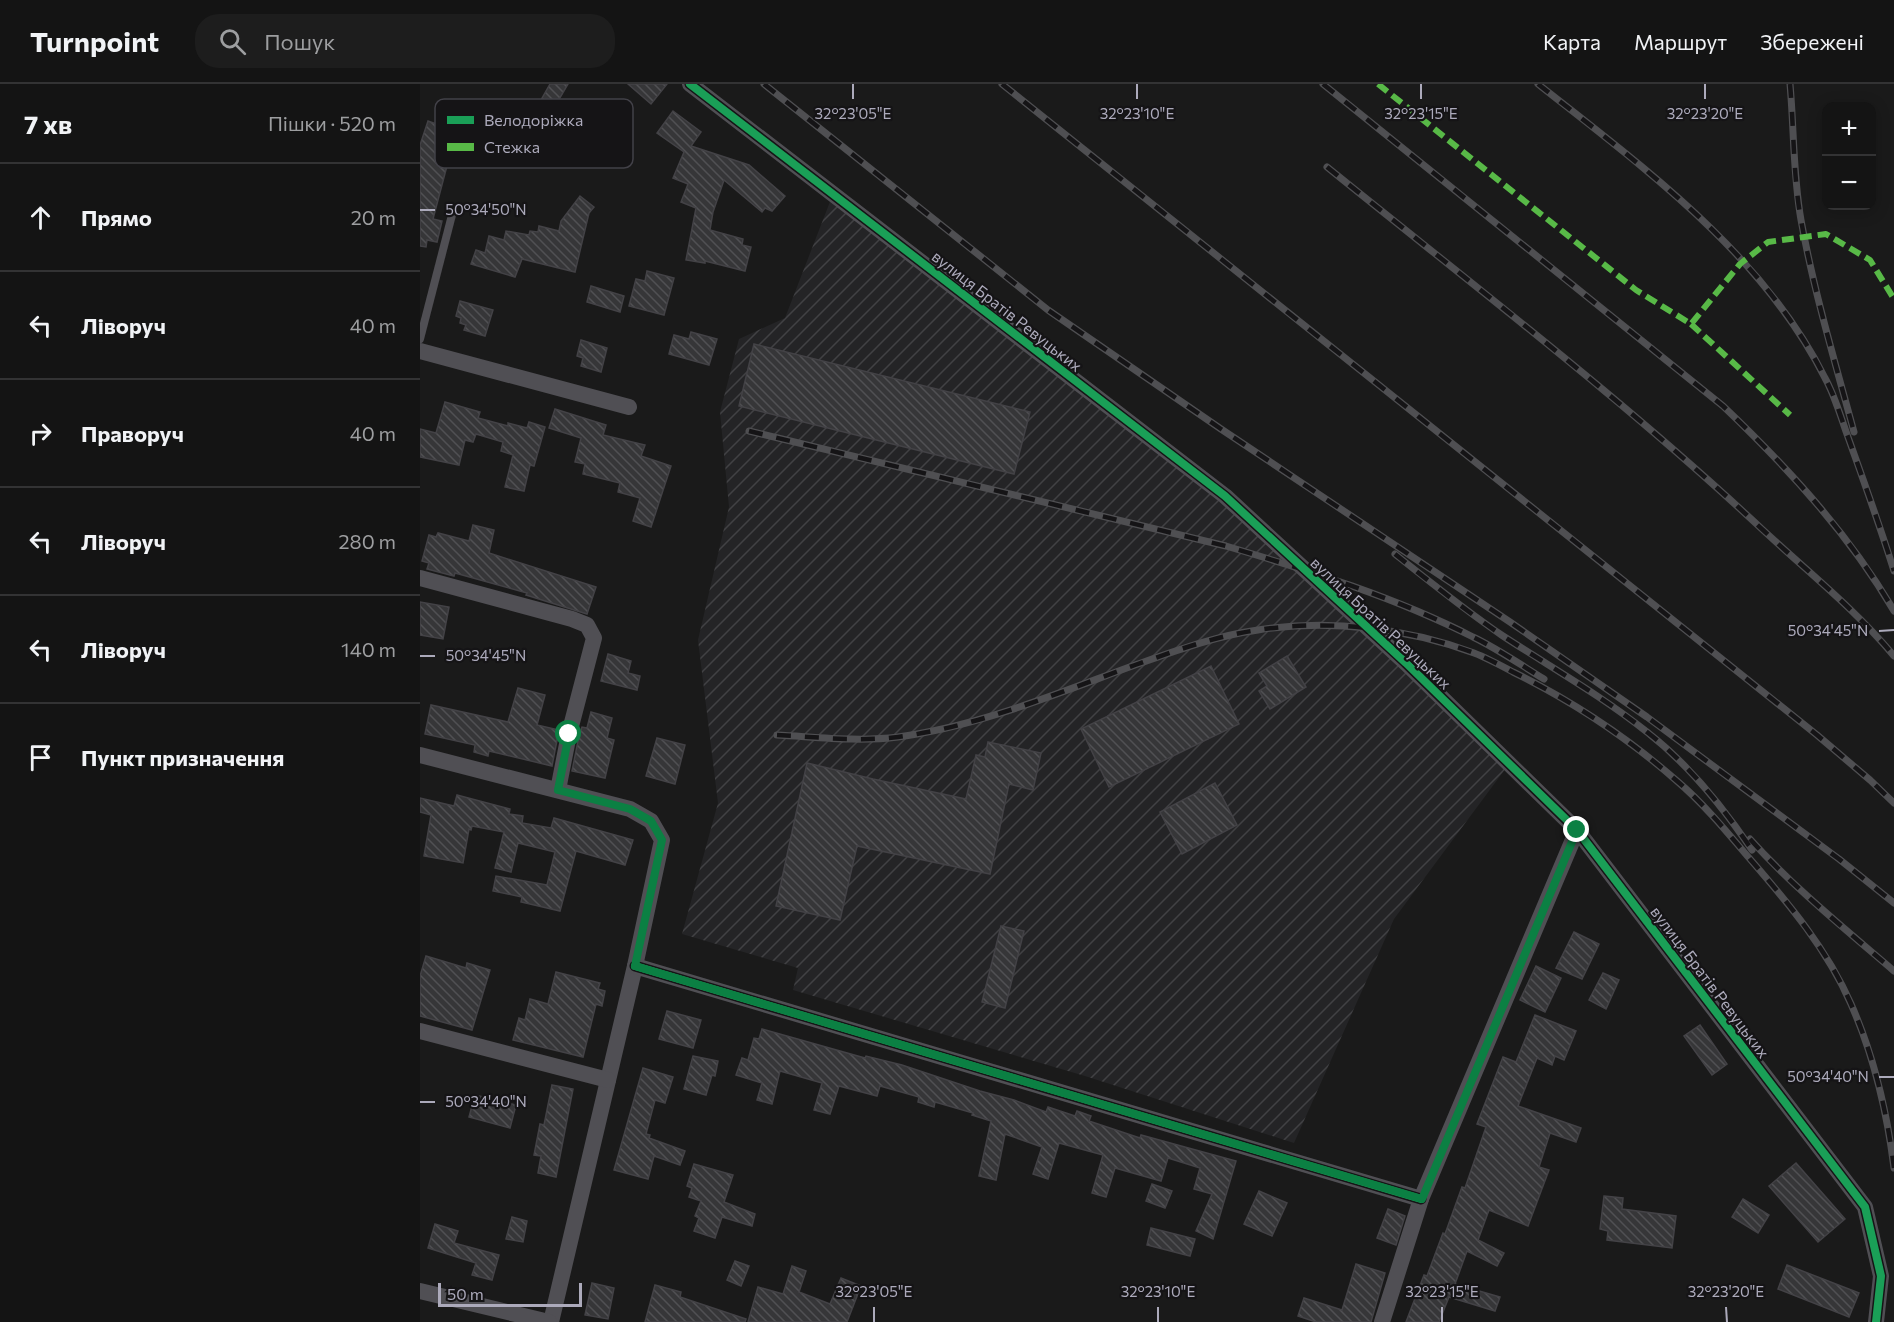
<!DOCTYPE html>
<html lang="uk">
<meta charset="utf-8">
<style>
:root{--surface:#141414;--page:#1d1d1d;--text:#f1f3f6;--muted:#9d9ea0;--line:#333334}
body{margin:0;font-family:Commissioner,sans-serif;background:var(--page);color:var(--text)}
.controls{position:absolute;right:18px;top:18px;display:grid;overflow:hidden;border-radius:12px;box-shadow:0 3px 15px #0003}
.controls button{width:54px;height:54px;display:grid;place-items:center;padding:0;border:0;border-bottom:2px solid var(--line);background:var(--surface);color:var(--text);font:30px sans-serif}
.scale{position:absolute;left:18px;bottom:15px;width:144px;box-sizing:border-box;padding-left:6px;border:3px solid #acaabb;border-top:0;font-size:16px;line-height:21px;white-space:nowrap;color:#acaabb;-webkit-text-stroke:4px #151416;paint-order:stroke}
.stop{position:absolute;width:18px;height:18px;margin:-14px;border:4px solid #0b8043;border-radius:50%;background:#fff}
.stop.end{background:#0b8043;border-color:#fff;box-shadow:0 2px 6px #0008}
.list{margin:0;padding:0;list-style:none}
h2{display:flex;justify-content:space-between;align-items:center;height:78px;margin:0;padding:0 24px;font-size:26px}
h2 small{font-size:20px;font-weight:400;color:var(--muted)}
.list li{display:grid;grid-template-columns:39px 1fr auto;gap:18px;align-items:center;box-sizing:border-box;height:108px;padding:0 24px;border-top:2px solid var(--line)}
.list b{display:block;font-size:22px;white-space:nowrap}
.list em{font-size:20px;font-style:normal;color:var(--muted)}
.icon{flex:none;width:33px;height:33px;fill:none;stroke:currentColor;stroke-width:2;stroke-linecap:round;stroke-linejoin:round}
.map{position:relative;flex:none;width:1474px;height:1238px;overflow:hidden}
header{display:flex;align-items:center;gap:36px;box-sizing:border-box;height:84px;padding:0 30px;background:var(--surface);border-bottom:2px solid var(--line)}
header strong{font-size:28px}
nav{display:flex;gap:33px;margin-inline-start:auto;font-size:21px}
.search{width:420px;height:54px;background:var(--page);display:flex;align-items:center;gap:15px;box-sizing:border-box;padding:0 21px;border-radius:24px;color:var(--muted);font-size:22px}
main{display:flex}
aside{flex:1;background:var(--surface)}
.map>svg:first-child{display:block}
.industrial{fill:url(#industrial-furrows)}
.building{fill:url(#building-back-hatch);stroke:#434246;stroke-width:1.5}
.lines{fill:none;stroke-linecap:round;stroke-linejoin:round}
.service{stroke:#504f54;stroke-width:8}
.minor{stroke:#504f54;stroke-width:16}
.rail-casing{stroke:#4f4f52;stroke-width:7}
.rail{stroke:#151416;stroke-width:4.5;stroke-dasharray:14;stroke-linecap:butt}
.quiet{stroke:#58b947;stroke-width:6;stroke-dasharray:12 6;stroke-linecap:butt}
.cycleway-casing{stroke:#151416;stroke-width:11}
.cycleway{stroke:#1a9f57;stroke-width:8}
.route{stroke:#0b8043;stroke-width:8}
.ticks{fill:none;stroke:#acaabb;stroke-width:2}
.labels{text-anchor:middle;stroke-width:4.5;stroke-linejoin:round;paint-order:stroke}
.street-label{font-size:16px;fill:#acaabb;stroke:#151416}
.key{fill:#151416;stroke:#424148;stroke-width:1.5}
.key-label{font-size:16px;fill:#acaabb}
.ticks-label{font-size:15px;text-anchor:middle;fill:#acaabb;stroke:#151416;stroke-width:4.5;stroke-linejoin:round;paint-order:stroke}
</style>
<header>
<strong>Turnpoint</strong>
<div class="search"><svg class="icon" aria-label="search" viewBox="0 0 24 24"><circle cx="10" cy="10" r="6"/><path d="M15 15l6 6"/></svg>Пошук</div>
<nav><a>Карта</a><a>Маршрут</a><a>Збережені</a></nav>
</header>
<main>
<aside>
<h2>7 хв<small>Пішки · 520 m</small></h2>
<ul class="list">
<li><svg class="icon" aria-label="ahead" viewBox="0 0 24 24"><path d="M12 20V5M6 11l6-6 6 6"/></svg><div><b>Прямо</b></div><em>20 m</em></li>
<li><svg class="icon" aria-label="left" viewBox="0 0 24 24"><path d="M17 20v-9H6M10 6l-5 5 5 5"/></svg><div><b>Ліворуч</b></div><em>40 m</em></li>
<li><svg class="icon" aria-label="right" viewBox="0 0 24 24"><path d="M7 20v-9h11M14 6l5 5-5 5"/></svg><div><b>Праворуч</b></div><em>40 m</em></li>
<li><svg class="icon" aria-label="left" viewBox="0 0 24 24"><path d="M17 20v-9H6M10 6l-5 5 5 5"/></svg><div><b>Ліворуч</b></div><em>280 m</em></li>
<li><svg class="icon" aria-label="left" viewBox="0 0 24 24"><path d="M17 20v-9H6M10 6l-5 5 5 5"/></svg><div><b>Ліворуч</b></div><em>140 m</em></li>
<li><svg class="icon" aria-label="arrive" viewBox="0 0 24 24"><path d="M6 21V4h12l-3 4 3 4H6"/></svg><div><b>Пункт призначення</b></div></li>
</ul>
</aside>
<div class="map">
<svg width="1474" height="1238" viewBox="0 0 1474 1238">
<defs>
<pattern id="industrial-furrows" width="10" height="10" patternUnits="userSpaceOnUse" patternTransform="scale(1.5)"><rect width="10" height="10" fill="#242426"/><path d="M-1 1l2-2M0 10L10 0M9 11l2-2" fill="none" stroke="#414144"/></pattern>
<pattern id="building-back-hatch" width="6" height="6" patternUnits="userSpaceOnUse" patternTransform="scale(1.5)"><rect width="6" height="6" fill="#363638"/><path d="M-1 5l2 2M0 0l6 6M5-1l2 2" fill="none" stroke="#505053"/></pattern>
</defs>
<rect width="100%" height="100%" fill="#1a1a1a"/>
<!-- industrial -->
<polygon class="industrial" points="413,110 805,412 1089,680 974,835 874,1059 665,992 373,906 378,884 262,850 298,719 278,556 309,423 300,328 319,255 365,234"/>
<!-- building -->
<g class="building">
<polygon points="130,0 148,0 134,24 121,16"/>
<polygon points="208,0 247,0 231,20"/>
<polygon points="253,27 281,48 271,62 329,81 365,112 352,127 345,124 342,128 304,96 293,128 290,146 323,155 322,161 331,163 325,187 285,177 285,179 266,176 276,124 261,118 268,100 253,94 264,68 237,49"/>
<polygon points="8,37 27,44 17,75 28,78 13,135 22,137 17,158 7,156 6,163 0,162 0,61"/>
<polygon points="160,112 174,123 169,129 155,188 102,175 95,193 51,180 56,166 65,169 69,152 84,156 86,147 109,151 110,147 118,148 119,142 139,147 141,137"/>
<polygon points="227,187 254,194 244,231 209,222 216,195 225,197"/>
<polygon points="171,202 204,212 200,228 167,218"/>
<polygon points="40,217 73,226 65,252 44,246 46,241 40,239 41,234 36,232"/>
<polygon points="271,248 297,255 289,281 249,270 254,251 269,255"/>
<polygon points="161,256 187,264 181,288 161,282 163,274 157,272"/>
<polygon points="334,260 610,328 594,390 319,322"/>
<polygon points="25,318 60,328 58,334 88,342 88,339 107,344 109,338 125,343 114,382 110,381 104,407 85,403 93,371 81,367 83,358 56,350 53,358 45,356 39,381 0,373 0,345 16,349"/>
<polygon points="135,325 186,341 183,351 225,361 221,372 251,382 231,443 213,437 220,414 198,408 200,399 163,390 165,380 155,378 161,354 129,344"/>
<polygon points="53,441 74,446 69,469 176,503 167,530 106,511 107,509 35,489 34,492 7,485 9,479 2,477 9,451 16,453 18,449 49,457"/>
<polygon points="0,518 29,523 23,555 0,551"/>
<polygon points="188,570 211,577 208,589 220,592 217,606 181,597"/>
<polygon points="867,572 886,603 850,625 839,607 847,602 839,589"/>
<polygon points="791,582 819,640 689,703 661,645"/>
<polygon points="98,604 125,611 117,641 139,646 132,682 69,667 68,672 54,668 55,661 5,650 11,621 88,638"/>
<polygon points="171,628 192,634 187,654 194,656 185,694 152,687 159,652 162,643 167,644"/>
<polygon points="237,654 265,661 255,700 226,692"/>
<polygon points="568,658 621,669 613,706 589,700 570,790 437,762 420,836 356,822 387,679 453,695 546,715 556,671 565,673"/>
<polygon points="795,699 817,741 762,770 740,728"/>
<polygon points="37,711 90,725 89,730 103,732 102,739 131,744 134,734 213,756 205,781 156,767 140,827 101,818 102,813 73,807 76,792 127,801 135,768 98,759 91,788 75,784 84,748 52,742 51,746 49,745 43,779 4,772 11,731 0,728 0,714 34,722"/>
<polygon points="581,842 604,847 585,924 562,918"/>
<polygon points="1154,848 1179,860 1162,895 1136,884"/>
<polygon points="6,872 46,884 47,879 70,886 52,946 0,932 0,892"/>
<polygon points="1116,882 1141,894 1125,928 1100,916"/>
<polygon points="136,888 180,899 178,905 185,907 182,922 176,920 163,973 93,956 99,934 105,936 110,915 128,920"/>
<polygon points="1183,889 1199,896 1186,925 1169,916"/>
<polygon points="247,927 281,936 273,964 239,955"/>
<polygon points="1115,931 1156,947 1144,976 1135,972 1132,981 1117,974 1098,1022 1161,1044 1156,1058 1130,1049 1119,1083 1129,1086 1108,1142 1069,1126 1058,1156 1084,1169 1077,1182 1047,1167 1035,1200 1080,1213 1075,1227 1029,1213 1019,1238 986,1238 1004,1191 1007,1192 1023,1149 1025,1150 1042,1103 1045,1104 1066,1043 1057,1040 1083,973 1096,978"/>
<polygon points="1280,941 1307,980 1292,991 1264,952"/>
<polygon points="342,945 445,974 446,972 482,981 560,1007 594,1016 626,1028 628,1023 655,1032 657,1027 671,1032 669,1037 720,1054 721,1051 816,1077 793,1155 776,1147 792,1110 774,1105 780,1084 748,1074 741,1097 695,1084 686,1113 672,1109 683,1071 639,1059 628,1095 613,1090 622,1063 585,1050 576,1096 559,1092 571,1037 552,1031 553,1029 515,1018 514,1023 498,1018 499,1013 460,1002 457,1012 419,1002 410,1030 394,1026 402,999 360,987 352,1020 337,1016 342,999 316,991 322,974 328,976 334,954 339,955"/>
<polygon points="273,972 298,977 295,992 292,991 286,1011 264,1005"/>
<polygon points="223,984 253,993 245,1019 235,1016 226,1050 230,1051 229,1054 265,1067 260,1081 234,1072 228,1095 194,1086"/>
<polygon points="132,1001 153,1005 136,1093 118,1089 121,1072 114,1071 120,1040 124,1041"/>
<polygon points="55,1011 96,1021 90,1044 49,1033"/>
<polygon points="1376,1079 1425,1135 1398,1158 1349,1102"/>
<polygon points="274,1080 313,1091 304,1118 335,1130 332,1142 302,1133 295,1154 274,1147 279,1134 275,1132 281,1117 269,1113 272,1104 267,1102"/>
<polygon points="732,1100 752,1107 745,1124 726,1117"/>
<polygon points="839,1107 867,1119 852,1152 824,1140"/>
<polygon points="1184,1112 1203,1114 1202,1125 1256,1132 1252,1164 1187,1156 1188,1147 1180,1145"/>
<polygon points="1323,1115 1349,1131 1338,1149 1312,1133"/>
<polygon points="968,1125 985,1132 976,1161 957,1154"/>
<polygon points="92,1133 107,1137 103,1158 86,1155"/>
<polygon points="15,1140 38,1147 34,1159 79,1171 72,1196 52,1191 56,1179 8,1164"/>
<polygon points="731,1144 775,1155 770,1172 727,1161"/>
<polygon points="315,1177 329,1182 321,1202 307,1196"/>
<polygon points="936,1180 965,1189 951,1238 896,1238 878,1232 884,1214 922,1226"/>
<polygon points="1367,1181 1439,1209 1429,1233 1358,1205"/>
<polygon points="372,1182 386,1187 379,1208 410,1220 421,1194 441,1202 427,1238 328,1238 338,1203 363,1210"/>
<polygon points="172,1199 194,1204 188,1235 165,1231"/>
<polygon points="235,1201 261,1208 260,1213 326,1235 325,1238 225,1238"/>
</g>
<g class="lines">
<!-- service -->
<polyline class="service" points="0,255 32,131"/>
<!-- minor -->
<g class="minor">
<polyline points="270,0 805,412 986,579 1157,746 1445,1123 1461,1192 1456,1238"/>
<polyline points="0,267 209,323"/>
<polyline points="0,494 152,535 167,541 174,554 149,650 138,706"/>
<polyline points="0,671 210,725 231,737 242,756 215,882 131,1238"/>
<polyline points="215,882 1001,1115"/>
<polyline points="0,947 188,996"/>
<polyline points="0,1207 129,1238"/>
<polyline points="962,1238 1001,1115 1157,746"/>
</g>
<!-- rail casing -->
<g class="rail-casing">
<g id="rail">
<polyline points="344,0 628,226 801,345 1090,538 1227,633 1419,775 1474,819"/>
<polyline points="582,0 1397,651 1450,696 1474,719"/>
<path d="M903 0 1303 322C1368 384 1429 450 1474 527"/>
<path d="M1118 0C1224 84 1343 170 1405 294 1415 312 1421 334 1428 353 1444 398 1460 442 1474 487"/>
<path d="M1370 0C1374 45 1373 91 1381 136 1394 208 1415 278 1434 348"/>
<path d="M907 83C1054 202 1205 317 1343 446 1387 487 1436 526 1474 572"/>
<path d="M329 347 806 462C890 487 975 513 1053 553 1078 565 1101 581 1124 595"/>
<path d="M975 470C1010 498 1046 527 1083 552 1132 584 1182 612 1227 648 1268 680 1303 723 1332 766"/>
<path d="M357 651C397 653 438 658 478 653 560 642 638 609 715 581 755 567 795 552 838 546 909 535 987 544 1054 569 1067 574 1080 581 1093 588 1152 617 1208 654 1257 697 1284 720 1307 748 1330 775 1369 820 1407 865 1431 920 1454 972 1467 1028 1474 1084"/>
<path d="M1330 755C1373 803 1425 845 1474 887"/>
</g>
</g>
<!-- rail -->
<use href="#rail" class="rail"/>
<!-- quiet -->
<g class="quiet">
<polyline points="958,0 1216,206 1271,240 1320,180 1348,158 1406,150 1450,176 1474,215"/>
<polyline points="1271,240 1370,331"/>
</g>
<!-- cycleway casing -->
<g class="cycleway-casing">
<g id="cycleway">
<polyline points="270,0 805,412 986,579 1157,746 1445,1123 1461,1192 1456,1238"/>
<polyline points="215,882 1001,1115"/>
</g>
</g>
<!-- cycleway -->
<use href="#cycleway" class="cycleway"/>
</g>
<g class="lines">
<!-- route -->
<polyline class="route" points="149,650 138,706 210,725 231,737 242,756 215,882 1002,1115 1157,746"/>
</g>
<!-- ticks -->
<path class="ticks" d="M433 0V15M717 0V15M1001 0V15M1285 0V15M0 126H15M1459 547 1474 546M0 572H15M1459 993H1474M0 1018H15M454 1223V1238M738 1223V1238M1022 1223V1238M1306 1223 1307 1238"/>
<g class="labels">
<!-- street labels -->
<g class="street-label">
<text transform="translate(587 227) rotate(38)" y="6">вулиця Братів Ревуцьких</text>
<text transform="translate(961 539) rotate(43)" y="6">вулиця Братів Ревуцьких</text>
<text transform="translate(1290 898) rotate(53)" y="6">вулиця Братів Ревуцьких</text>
</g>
</g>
<!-- legend -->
<rect x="15" y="15" width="198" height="69" rx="9" class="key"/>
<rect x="27" y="32" width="27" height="8" fill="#1a9f57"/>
<rect x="27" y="59" width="27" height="8" fill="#58b947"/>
<g class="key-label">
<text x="64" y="42">Велодоріжка</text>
<text x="64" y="69">Стежка</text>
</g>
<g class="ticks-label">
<text x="433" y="35">32°23'05"E</text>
<text x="717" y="35">32°23'10"E</text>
<text x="1001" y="35">32°23'15"E</text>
<text x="1285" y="35">32°23'20"E</text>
<text x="66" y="131">50°34'50"N</text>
<text x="1408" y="552">50°34'45"N</text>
<text x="66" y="577">50°34'45"N</text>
<text x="1408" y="998">50°34'40"N</text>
<text x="66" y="1023">50°34'40"N</text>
<text x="454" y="1213">32°23'05"E</text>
<text x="738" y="1213">32°23'10"E</text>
<text x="1022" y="1213">32°23'15"E</text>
<text x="1306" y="1213">32°23'20"E</text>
</g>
</svg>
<div class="controls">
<button>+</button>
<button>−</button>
</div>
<div class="scale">50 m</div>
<div class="stop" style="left:149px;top:650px"></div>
<div class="stop end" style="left:1157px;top:746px"></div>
</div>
</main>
